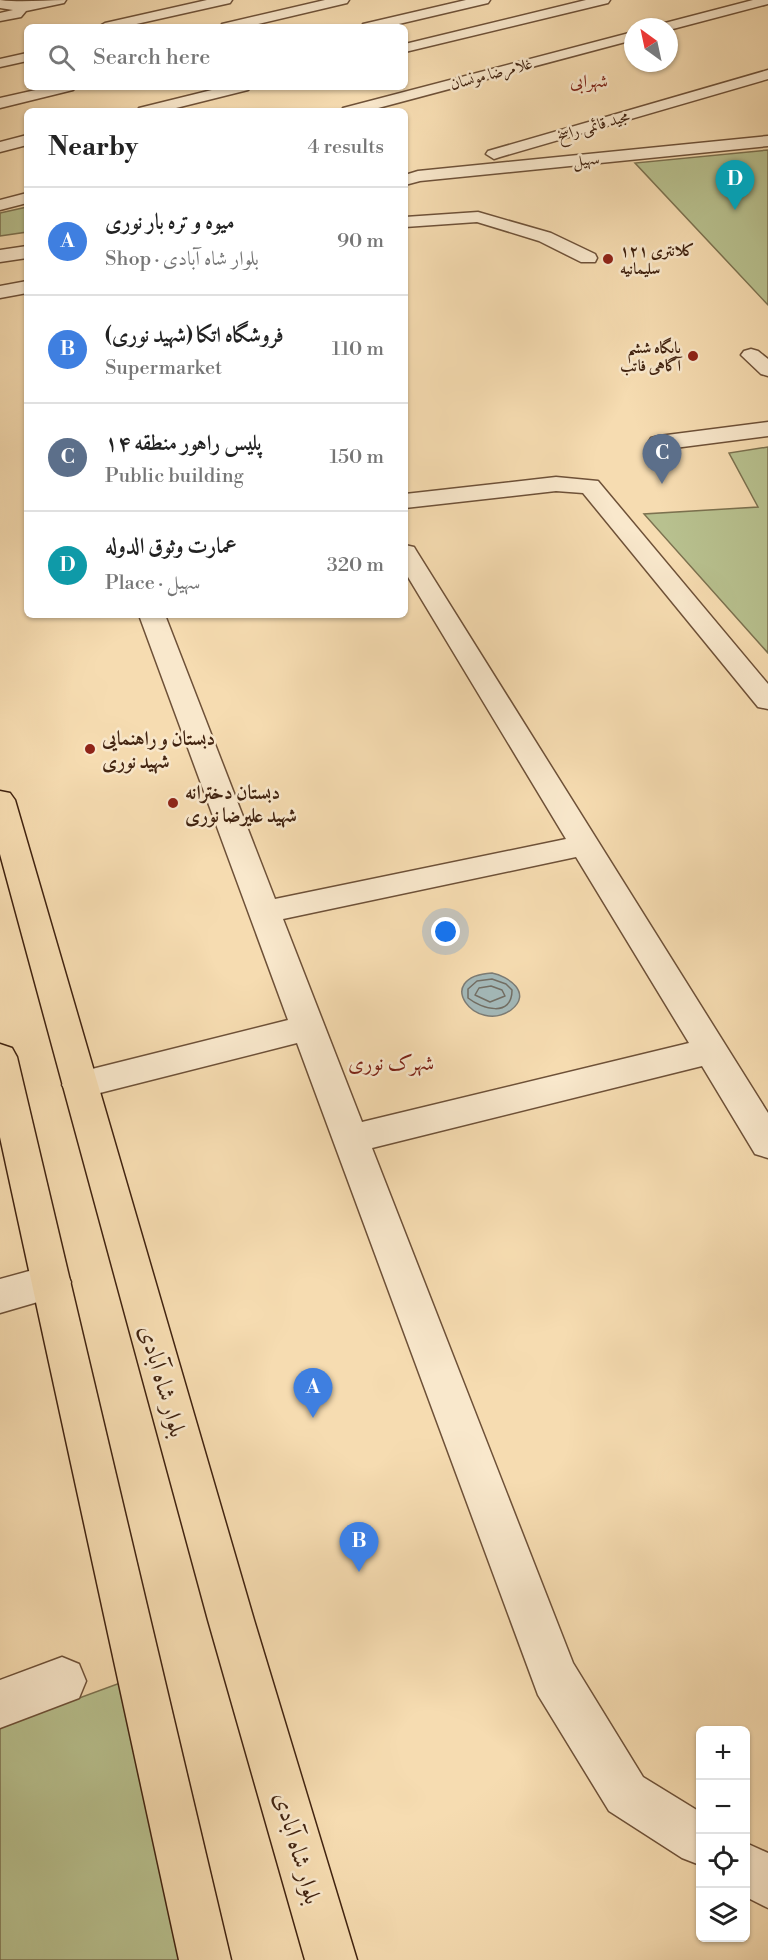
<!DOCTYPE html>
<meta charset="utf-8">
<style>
:root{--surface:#fff;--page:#f2f2f2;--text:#222;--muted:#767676;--line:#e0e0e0;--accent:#8f2418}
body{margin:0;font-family:"Libre Bodoni",Amiri,serif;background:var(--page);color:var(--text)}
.controls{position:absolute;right:18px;bottom:18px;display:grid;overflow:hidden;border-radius:9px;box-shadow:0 2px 4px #0004}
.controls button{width:54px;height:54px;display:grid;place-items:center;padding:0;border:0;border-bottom:2px solid var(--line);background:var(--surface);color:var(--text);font:30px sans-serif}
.compass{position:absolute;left:624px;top:18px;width:54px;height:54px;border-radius:50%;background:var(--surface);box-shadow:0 2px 4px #0004;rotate:327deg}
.you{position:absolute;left:446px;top:932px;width:21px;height:21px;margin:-15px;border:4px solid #fff;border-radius:50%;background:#1a73e8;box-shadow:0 0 0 9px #1a73e833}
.badge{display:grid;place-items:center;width:39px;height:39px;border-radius:50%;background:var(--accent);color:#fff;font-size:20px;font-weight:700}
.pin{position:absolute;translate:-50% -50px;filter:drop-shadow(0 2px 3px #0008)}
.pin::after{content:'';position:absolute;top:32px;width:21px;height:18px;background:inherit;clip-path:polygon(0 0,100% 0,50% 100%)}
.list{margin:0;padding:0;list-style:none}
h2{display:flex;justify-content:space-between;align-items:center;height:78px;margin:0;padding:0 24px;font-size:26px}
h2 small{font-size:20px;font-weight:400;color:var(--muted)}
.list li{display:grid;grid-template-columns:39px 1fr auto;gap:18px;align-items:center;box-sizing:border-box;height:108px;padding:0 24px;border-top:2px solid var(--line)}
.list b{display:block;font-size:22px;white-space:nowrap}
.list p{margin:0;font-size:20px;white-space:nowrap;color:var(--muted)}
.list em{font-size:20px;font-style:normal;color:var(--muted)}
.icon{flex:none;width:33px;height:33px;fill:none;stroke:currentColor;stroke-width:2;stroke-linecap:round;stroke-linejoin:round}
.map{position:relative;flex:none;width:768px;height:1960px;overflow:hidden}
.search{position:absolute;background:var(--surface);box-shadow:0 2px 4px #0004;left:24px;top:24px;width:384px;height:66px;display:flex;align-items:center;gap:15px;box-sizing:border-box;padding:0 21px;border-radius:9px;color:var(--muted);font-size:22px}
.panel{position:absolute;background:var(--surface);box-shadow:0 2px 4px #0004;left:24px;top:108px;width:384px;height:510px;border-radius:9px}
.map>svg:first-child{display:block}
.green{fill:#b8c18f;stroke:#7c7250;stroke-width:1.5}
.water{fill:#a3b8b8;stroke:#7c7c75;stroke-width:1.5}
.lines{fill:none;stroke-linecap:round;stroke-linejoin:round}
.shore{stroke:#726e64;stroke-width:1.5}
.minor-casing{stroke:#6e5138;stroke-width:3}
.major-casing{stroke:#412310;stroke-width:3}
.minor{fill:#f9e8cc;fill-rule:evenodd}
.major{fill:#f6dcb1;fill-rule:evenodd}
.poi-dot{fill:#8f2418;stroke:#f9e8cc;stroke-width:2}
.labels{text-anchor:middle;stroke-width:5;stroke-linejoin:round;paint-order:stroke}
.far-street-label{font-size:16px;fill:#412310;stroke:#f9e8cc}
.far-poi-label{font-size:16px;font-weight:bold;fill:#412310;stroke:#f9e8cc;text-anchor:start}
.far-neighbourhood-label{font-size:18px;fill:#7a1f14;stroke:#f9e8cc}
.poi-label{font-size:20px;font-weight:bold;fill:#412310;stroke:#f9e8cc;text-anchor:start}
.neighbourhood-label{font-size:21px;fill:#7a1f14;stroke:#f9e8cc}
.near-street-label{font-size:24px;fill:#412310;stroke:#f9e8cc}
</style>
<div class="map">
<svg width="768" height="1960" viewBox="0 0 768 1960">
<rect width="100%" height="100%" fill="#f6dcb1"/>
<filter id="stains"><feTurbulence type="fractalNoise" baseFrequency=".00333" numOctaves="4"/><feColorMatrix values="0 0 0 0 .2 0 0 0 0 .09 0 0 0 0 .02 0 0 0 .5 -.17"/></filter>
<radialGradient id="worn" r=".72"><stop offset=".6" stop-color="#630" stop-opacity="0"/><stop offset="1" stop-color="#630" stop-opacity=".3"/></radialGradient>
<!-- green -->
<g class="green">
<polygon points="768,150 768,305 635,163"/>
<polygon points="27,207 27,232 0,236 0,213"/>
<polygon points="768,447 768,653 644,514 758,507 729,453"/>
<polygon points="131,1679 193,1960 0,1960 0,1727"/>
</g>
<!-- water -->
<path class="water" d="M492 973C508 976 533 993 511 1010 476 1035 431 977 492 973Z"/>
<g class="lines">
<!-- shore -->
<g class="shore">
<path d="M492 979 506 984 512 990C512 1018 482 1009 468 998V989L477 981Z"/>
<polygon points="491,986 502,990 505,996 490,1002 475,995 479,988"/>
</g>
<!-- minor casing -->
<g class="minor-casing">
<g id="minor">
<path d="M0 0C23 3 42 0 66 0L64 3 26 11 21 17 0 21V13L13 10 0 8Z"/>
<polygon points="207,0 232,0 230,3 123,27 98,27 105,23"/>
<polygon points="325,0 349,0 347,3 245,27 220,27 222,24"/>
<polygon points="466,0 490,0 488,3 386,27 361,27 363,24"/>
<polygon points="586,0 610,0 608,3 405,52 405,44"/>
<polygon points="753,0 768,0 768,4 669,30 669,27 659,27 661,24"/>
<polygon points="633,32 633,40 367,111 341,111 343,108"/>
<polygon points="27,53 27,61 0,67 0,59"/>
<polygon points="768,70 768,79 500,157 494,159 486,154 488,151"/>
<polygon points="49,87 76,87 73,90 0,108 0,98"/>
<polygon points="224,87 251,87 248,90 164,111 137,111 139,108"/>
<polygon points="27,135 27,145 0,152 0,142"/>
<polygon points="768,136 768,146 420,181 405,185 405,175 418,171"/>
<polygon points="27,193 27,203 0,210 0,200"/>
<polygon points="478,212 551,233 595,254 597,258 595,262 581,262 539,241 477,222 405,227 405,217"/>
<polygon points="27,246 27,258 0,262 0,250"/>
<polygon points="27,281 27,293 0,298 0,286"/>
<polygon points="751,349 758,351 768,359 768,376 761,374 741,355 744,351"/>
<polygon points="768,422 768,436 659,450 651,448 648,443 651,438 659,436"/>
<polygon points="556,477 598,481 768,684 768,709 758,707 583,493 556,491 405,508 405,494"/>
<path d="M405 545 414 547 417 552 768 1113V1158L755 1154 702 1066 372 1148 573 1663 643 1777 700 1812V1865L682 1858 609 1811 538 1695 297 1043 80 1098 68 1094 62 1085 68 1076 80 1072 288 1020 139 615H165L275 899 566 839 405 572ZM576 857 689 1043 362 1122 283 919Z"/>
<polygon points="51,1265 65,1270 71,1282 65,1294 0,1313 0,1279"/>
<polygon points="62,1657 79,1664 86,1681 79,1698 0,1728 0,1680"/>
<polygon points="746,1843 768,1853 768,1908 746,1897"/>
</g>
</g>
<!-- major casing -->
<g class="major-casing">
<g id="major">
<polygon points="0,791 10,793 15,800 254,1620 357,1960 305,1960 208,1620 0,854"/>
<polygon points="0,1044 12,1048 17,1057 231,1960 179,1960 0,1137"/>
</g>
</g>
<!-- minor -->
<use href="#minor" class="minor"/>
<!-- major -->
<use href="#major" class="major"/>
</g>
<!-- markers -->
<g class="poi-dot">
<circle cx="608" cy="259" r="6"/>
<circle cx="693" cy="356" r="6"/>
<circle cx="90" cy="749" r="6"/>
<circle cx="173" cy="803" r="6"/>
</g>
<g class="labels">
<!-- far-street labels -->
<g class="far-street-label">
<text transform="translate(491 73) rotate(-15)" y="6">غلامرضا مونسان</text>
<text transform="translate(593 125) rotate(-16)" y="6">مجید قائمی راسخ</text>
<text transform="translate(586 159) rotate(-6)" y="6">سهیل</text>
</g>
<!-- far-poi labels -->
<g class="far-poi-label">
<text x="620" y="256">كلانتری ١٢١<tspan x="620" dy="18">سلیمانیه</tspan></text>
<text x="681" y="353" text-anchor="end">پایگاه ششم<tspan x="681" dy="18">آگاهی فاتب</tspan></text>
</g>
<!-- far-neighbourhood labels -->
<g class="far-neighbourhood-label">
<text x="589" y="87">شهرابی</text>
</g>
<!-- poi labels -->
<g class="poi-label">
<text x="102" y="745">دبستان و راهنمایی<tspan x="102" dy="23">شهید نوری</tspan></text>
<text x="185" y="799">دبستان دخترانه<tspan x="185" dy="23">شهید علیرضا نوری</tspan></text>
</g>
<!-- neighbourhood labels -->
<g class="neighbourhood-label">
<text x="391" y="1070">شهرک نوری</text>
</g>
<!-- near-street labels -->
<g class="near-street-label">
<text transform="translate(163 1381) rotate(74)" y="8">بلوار شاه آبادی</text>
<text transform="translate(298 1848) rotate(74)" y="8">بلوار شاه آبادی</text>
</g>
</g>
<rect width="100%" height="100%" filter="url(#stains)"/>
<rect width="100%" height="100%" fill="url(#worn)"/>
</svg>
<div class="controls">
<button>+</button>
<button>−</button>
<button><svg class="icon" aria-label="locate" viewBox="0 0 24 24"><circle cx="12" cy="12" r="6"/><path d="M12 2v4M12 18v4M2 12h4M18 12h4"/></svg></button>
<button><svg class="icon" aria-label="layers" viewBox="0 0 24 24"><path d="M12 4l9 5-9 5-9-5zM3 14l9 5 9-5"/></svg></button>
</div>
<svg class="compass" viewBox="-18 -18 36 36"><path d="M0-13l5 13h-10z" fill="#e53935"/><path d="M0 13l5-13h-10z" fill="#767676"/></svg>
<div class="you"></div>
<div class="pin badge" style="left:313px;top:1418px;background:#3f7fe0">A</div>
<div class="pin badge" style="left:359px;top:1572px;background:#3f7fe0">B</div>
<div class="pin badge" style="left:662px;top:484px;background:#5c6f8a">C</div>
<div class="pin badge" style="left:735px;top:210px;background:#0f9aa8">D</div>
<div class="search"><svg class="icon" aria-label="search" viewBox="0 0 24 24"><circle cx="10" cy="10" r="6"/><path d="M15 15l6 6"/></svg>Search here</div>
<section class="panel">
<h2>Nearby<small>4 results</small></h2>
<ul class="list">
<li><span class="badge" style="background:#3f7fe0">A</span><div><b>میوه و تره بار نوری</b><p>Shop · بلوار شاه آبادی</p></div><em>90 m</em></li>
<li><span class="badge" style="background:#3f7fe0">B</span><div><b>فروشگاه اتکا (شهید نوری)</b><p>Supermarket</p></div><em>110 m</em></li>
<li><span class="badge" style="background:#5c6f8a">C</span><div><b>پلیس راهور منطقه ۱۴</b><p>Public building</p></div><em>150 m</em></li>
<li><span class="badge" style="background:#0f9aa8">D</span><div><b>عمارت وثوق الدوله</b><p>Place · سهیل</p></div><em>320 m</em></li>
</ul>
</section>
</div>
